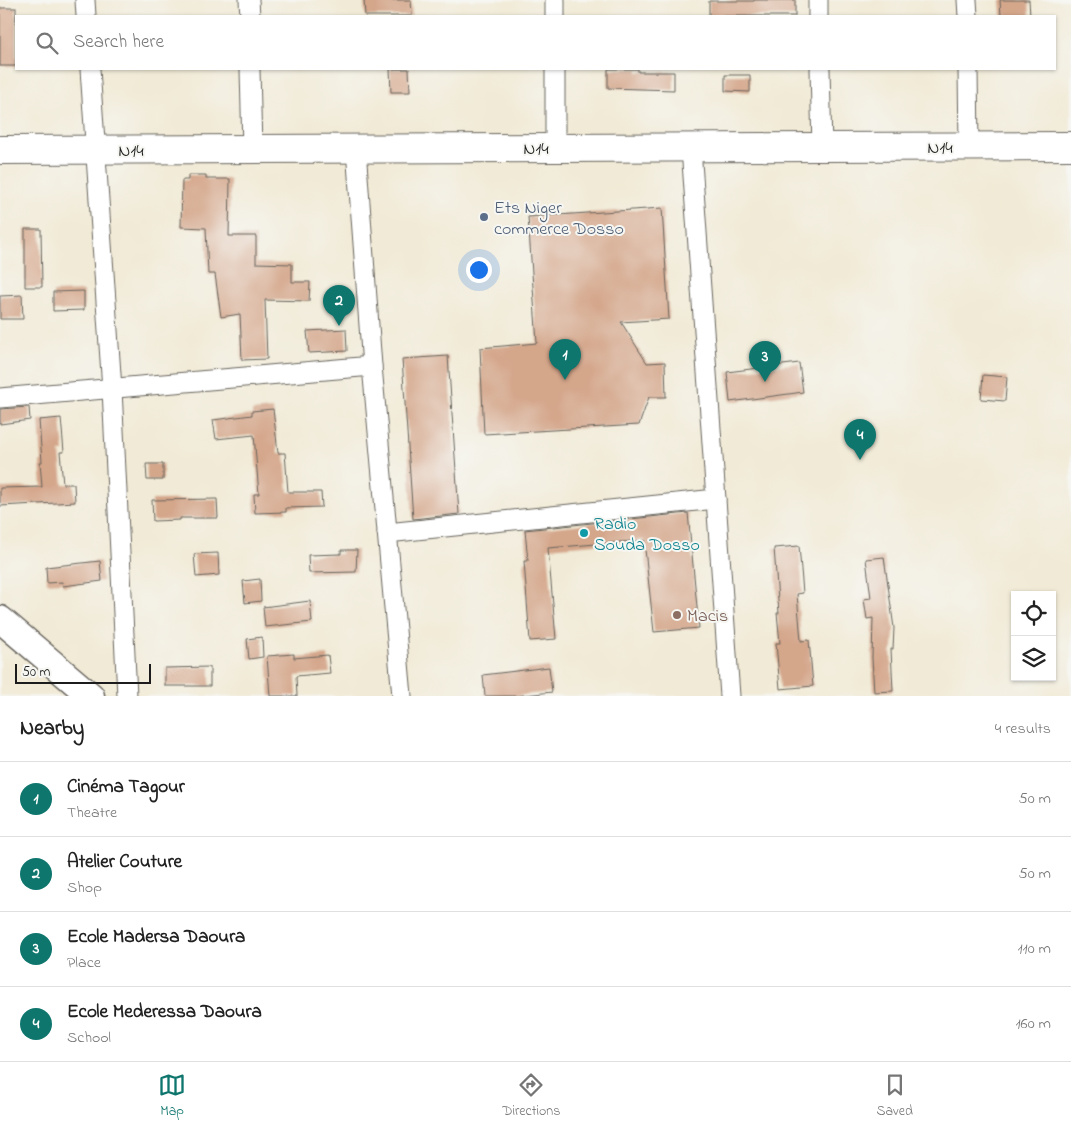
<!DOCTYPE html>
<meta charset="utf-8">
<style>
:root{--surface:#fff;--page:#f2f2f2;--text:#222;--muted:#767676;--line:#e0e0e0;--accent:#0f766e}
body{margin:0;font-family:"Indie Flower",sans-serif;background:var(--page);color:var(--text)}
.controls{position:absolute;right:15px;bottom:15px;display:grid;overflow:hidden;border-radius:0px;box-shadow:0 1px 4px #0004}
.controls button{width:45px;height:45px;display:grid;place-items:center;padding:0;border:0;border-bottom:1px solid var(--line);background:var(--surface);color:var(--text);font:25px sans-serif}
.scale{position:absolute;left:15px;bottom:12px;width:136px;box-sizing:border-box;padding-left:5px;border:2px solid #1c1c1c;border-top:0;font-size:14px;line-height:18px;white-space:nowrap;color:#1c1c1c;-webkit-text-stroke:4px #f6f6f2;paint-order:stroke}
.you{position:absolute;left:478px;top:269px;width:18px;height:18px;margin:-12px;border:4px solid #fff;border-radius:50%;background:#1a73e8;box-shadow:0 0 0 8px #1a73e833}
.badge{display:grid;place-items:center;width:32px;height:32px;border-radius:50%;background:var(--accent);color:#fff;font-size:16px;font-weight:700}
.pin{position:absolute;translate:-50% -41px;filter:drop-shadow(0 1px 2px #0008)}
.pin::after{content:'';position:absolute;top:26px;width:18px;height:15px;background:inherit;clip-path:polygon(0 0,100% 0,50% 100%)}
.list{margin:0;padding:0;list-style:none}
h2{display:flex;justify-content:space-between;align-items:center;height:65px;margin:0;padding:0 20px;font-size:21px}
h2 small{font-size:16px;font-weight:400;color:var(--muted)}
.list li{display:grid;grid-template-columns:32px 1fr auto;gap:15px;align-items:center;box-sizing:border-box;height:75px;padding:0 20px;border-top:1px solid var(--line)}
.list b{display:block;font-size:19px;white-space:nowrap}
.list p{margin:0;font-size:16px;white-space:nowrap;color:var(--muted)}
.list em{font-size:16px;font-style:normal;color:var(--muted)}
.icon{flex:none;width:28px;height:28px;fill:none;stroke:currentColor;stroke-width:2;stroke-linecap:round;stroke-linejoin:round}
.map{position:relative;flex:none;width:1071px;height:696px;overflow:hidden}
.search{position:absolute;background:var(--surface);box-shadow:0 1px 4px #0004;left:15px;right:15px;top:15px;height:55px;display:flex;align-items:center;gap:12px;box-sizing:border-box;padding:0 18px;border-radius:0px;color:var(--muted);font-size:19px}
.sheet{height:365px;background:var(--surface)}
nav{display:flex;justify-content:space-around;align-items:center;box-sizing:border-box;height:70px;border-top:1px solid var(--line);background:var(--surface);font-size:14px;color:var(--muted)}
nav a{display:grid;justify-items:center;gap:2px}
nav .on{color:var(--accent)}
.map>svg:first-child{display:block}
.building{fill:#d4a68a}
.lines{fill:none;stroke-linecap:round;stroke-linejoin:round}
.street-casing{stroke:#67645d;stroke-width:21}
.secondary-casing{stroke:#67645d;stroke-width:29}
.primary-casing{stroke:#67645d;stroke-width:30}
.street{stroke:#fff;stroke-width:19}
.secondary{stroke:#fff;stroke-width:26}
.primary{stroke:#fff;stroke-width:28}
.service-dot{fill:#5c6f8a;stroke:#f6f6f2;stroke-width:2}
.culture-dot{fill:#0f9aa8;stroke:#f6f6f2;stroke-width:2}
.education-dot{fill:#8d6e63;stroke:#f6f6f2;stroke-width:2}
.labels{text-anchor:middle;stroke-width:4;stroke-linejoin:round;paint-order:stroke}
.street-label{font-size:18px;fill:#1c1c1c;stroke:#f6f6f2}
.service-label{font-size:18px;fill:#4e5e75;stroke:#f6f6f2;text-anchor:start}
.culture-label{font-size:18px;fill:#0d838f;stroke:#f6f6f2;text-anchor:start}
.education-label{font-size:18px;fill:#785e54;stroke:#f6f6f2;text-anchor:start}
</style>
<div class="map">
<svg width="1071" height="696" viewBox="0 0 1071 696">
<rect width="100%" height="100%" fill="#f6f6f2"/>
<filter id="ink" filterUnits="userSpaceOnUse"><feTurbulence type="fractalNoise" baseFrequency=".02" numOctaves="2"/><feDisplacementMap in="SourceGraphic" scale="10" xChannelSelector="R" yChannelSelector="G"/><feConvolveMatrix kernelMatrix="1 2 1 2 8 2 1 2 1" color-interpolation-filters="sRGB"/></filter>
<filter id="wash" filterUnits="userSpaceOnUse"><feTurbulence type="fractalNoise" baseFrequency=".0096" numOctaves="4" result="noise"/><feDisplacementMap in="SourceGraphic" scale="20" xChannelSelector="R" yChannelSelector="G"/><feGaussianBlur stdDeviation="1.12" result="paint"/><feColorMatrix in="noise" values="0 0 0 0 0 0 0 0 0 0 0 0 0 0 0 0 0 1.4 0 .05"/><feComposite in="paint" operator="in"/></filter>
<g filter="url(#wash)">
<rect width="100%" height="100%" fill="#f1ead6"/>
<g id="blocks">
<!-- building -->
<g class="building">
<polygon points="364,0 411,0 412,16 365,16"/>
<polygon points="754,0 795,0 795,16 709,16 709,1 754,1"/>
<polygon points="1000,0 1029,0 1030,16 1001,16"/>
<rect x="0" y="8" width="16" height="58"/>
<polygon points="390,69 409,69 410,92 391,92"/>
<polygon points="608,69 638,69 638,72 674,72 674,90 608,88"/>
<polygon points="725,75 750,75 750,92 725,91"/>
<polygon points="188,175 206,175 206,179 230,179 229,236 256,236 256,263 292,264 292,282 310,282 309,301 265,300 267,359 242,360 240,314 221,317 215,274 208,274 206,228 181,227 182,180 188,180"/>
<polygon points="662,208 669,319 621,322 647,363 665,362 666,397 649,397 639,425 484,434 480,348 537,343 528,217"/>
<polygon points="25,229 41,229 42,287 25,287"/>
<polygon points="84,291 84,310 53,311 53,292"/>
<polygon points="22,295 23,319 0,319 0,296"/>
<polygon points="346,329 347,351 309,353 307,331"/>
<polygon points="448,356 459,514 413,519 402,359"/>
<polygon points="799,363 803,392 730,402 727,372"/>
<polygon points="983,375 1007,377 1005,401 981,399"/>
<polygon points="29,407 30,420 0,424 0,409"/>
<polygon points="273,409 278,453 285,453 288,492 321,492 322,507 286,508 286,512 255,513 254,494 259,494 254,435 216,439 213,420 252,415 252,411"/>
<polygon points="61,418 64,452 60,452 63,484 74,484 75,502 0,506 0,488 42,487 40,462 42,462 39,420"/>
<polygon points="146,464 163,464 163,480 147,480"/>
<polygon points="217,499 218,518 180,518 180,520 153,521 152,500"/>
<polygon points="688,513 699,628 654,632 644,540 548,548 556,639 530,641 524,561 528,561 525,530"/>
<polygon points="799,546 803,593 797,594 801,641 809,640 813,686 780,689 776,643 780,643 777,613 779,613 774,548"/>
<polygon points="341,550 357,550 356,572 309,573 308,555 341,554"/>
<polygon points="218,553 219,575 196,577 194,554"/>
<polygon points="884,557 894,628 893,649 891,649 893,691 874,692 872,658 873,618 867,619 864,599 871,598 866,559"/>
<polygon points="100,561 102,581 63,586 62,582 47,583 46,567"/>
<polygon points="260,579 261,601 245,603 243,581"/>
<polygon points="310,601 312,622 265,627 263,607"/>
<polygon points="262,637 263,657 249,659 247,639"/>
<polygon points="294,654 294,658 328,655 330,673 296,676 297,696 270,696 267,656"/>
<polygon points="210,667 210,686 165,686 165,668"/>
<polygon points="549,667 552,692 515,696 485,696 483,675"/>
</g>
</g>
</g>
<g filter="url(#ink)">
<use href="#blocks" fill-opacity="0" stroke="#67645d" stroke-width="1"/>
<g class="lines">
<!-- street casing -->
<g class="street-casing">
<g id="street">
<polyline points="85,0 86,16"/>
<polyline points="249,0 250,16"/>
<polyline points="818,0 818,16"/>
<polyline points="967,0 968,16"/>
<polyline points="555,16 555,0"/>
<polyline points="90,69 112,389 127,696"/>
<polyline points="250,69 252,149"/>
<polyline points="820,69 822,148"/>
<polyline points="968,69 969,147"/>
<polyline points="555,148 555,69"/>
<polyline points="691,148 730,696"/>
<polyline points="356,149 372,366 402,696"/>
<polyline points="0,398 372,366"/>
<polyline points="387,533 716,499"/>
</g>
</g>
<!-- secondary casing -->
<g class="secondary-casing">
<polyline id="secondary" points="0,619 91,696"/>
</g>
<!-- primary casing -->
<g class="primary-casing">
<polyline id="primary" points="0,150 1071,146"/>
</g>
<!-- street -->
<use href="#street" class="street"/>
<!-- secondary -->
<use href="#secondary" class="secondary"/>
<!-- primary -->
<use href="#primary" class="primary"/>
</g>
</g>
<!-- markers -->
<circle class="service-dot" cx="484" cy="217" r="5"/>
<circle class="culture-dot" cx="584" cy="533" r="5"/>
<circle class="education-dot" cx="677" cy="615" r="5"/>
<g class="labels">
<!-- street labels -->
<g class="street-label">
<text x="940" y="153">N14</text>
<text x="536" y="154">N14</text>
<text x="131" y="156">N14</text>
</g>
<!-- service labels -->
<g class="service-label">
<text x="494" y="213">Ets Niger<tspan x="494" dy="21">commerce Dosso</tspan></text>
</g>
<!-- culture labels -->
<g class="culture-label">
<text x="594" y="529">Radio<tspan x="594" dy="21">Souda Dosso</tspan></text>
</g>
<!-- education labels -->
<g class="education-label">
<text x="687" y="621">Macis</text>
</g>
</g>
</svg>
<div class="controls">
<button><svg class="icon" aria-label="locate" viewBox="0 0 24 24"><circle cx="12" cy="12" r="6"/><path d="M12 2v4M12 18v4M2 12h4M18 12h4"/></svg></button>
<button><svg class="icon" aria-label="layers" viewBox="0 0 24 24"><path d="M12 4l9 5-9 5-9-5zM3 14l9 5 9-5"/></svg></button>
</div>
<div class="scale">50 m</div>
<div class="you"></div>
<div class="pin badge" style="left:565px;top:380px">1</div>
<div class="pin badge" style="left:339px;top:326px">2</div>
<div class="pin badge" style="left:765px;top:382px">3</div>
<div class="pin badge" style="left:860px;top:460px">4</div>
<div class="search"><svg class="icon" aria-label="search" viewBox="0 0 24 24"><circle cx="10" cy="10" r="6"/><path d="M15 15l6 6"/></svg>Search here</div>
</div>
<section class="sheet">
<h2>Nearby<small>4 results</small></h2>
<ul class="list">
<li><span class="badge">1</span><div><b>Cinéma Tagour</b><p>Theatre</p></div><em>50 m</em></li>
<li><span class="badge">2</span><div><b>Atelier Couture</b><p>Shop</p></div><em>50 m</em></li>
<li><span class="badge">3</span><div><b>Ecole Madersa Daoura</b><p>Place</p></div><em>110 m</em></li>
<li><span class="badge">4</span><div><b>Ecole Mederessa Daoura</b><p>School</p></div><em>160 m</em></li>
</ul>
</section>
<nav>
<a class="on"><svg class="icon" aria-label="map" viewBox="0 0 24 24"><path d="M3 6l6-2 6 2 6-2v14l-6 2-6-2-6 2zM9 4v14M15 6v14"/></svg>Map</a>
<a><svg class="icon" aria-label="directions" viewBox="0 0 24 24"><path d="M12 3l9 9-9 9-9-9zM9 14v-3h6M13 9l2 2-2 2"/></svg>Directions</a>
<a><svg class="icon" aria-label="saved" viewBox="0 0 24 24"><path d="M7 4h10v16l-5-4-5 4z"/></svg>Saved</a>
</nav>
